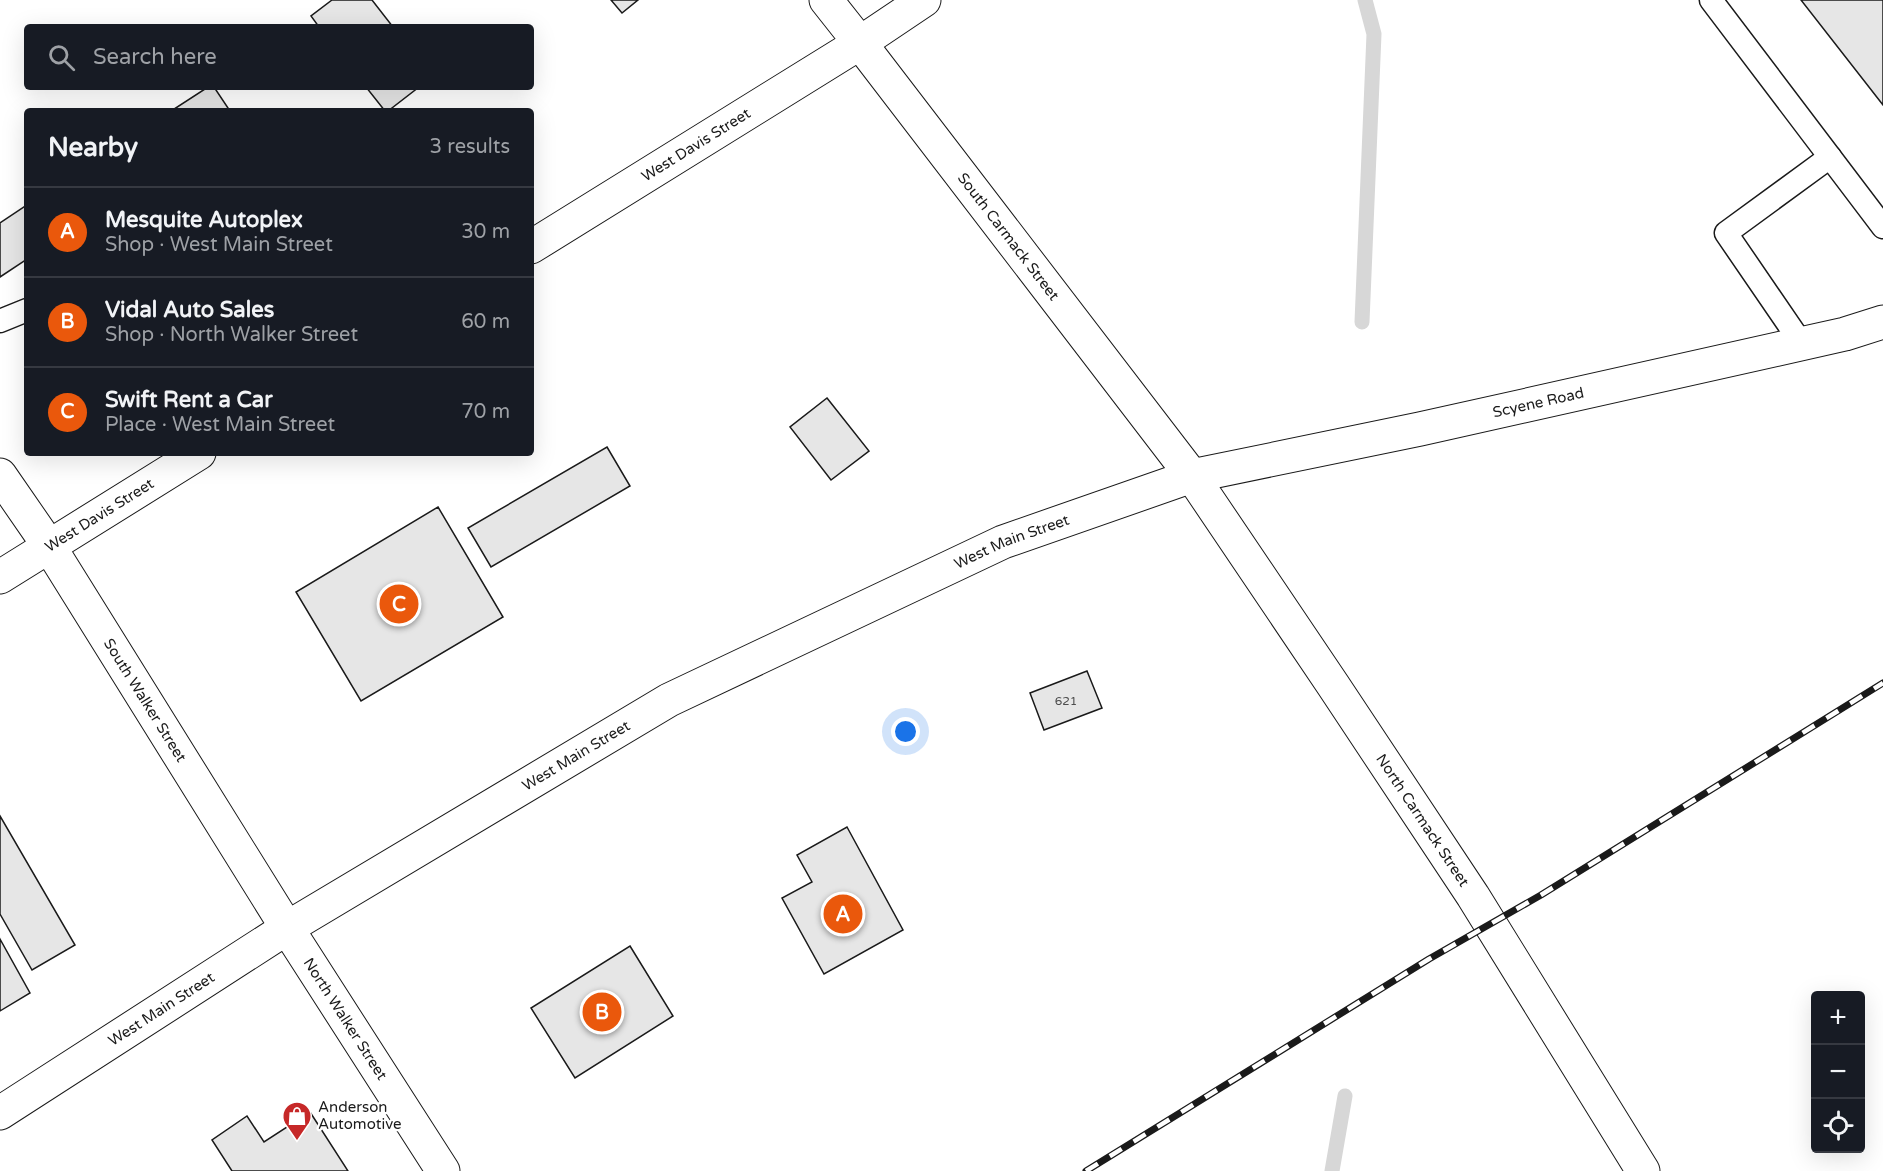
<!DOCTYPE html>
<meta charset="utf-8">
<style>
:root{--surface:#171b24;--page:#20242c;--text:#f1f3f6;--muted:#9ea1a6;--line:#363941;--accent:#ea580c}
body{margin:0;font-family:"Varela Round",sans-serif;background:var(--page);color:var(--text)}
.controls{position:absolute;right:18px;bottom:18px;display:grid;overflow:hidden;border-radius:6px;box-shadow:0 6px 24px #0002}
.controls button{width:54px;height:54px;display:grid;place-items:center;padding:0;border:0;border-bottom:2px solid var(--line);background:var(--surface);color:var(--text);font:30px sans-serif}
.you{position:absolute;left:906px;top:732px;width:21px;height:21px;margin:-15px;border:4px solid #fff;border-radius:50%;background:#1a73e8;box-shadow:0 0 0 9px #1a73e833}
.badge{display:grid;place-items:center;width:39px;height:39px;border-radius:50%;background:var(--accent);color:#fff;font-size:20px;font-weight:700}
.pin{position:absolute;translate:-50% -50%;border:3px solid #fff;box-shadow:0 2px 6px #0006}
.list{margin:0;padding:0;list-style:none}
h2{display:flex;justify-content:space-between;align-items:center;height:78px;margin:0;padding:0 24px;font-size:26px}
h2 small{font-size:20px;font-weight:400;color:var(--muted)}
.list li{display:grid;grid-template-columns:39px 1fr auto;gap:18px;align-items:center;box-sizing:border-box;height:90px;padding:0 24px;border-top:2px solid var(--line)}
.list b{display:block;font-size:22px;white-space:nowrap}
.list p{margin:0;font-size:20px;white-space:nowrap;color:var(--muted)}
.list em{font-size:20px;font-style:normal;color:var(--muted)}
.icon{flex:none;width:33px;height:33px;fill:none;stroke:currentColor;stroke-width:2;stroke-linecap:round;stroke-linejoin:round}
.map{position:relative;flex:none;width:1883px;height:1171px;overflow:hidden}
.search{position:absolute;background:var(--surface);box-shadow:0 6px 24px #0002;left:24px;top:24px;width:510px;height:66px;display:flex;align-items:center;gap:15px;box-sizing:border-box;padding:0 21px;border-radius:6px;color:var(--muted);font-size:22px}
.panel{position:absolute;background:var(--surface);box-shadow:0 6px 24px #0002;left:24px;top:108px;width:510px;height:348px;border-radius:6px}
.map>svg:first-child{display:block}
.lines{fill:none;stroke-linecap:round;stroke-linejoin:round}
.stream{stroke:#d7d7d7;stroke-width:15}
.building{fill:#e6e6e6;stroke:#1a1a1a;stroke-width:1.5}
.lane-casing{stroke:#1a1a1a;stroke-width:25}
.street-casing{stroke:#1a1a1a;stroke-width:35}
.secondary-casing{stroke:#1a1a1a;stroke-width:35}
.primary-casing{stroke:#1a1a1a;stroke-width:35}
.lane{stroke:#fff;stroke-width:22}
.street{stroke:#fff;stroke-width:33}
.secondary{stroke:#fff;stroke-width:33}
.primary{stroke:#fff;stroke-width:33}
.rail-casing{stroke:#1a1a1a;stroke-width:7}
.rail{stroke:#fff;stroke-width:4.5;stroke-dasharray:14;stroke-linecap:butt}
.labels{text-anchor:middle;stroke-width:4.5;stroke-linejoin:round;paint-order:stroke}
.number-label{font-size:12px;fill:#4d4d4d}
.street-label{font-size:15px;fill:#1a1a1a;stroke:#fff}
.poi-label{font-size:15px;fill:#1a1a1a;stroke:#fff;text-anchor:start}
</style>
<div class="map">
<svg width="1883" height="1171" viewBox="0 0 1883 1171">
<rect width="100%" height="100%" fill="#fff"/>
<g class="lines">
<!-- stream -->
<g class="stream">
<polyline points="1362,322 1374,34 1365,0"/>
<polyline points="1332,1171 1345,1096"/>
</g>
</g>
<!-- building -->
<g class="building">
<polygon points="332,0 372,0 393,27 319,27 311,16"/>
<polygon points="611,0 638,0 622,13"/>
<polygon points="1801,0 1883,0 1883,105"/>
<polygon points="208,87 214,87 230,111 171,111"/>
<polygon points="366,87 419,87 388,111 385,111"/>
<polygon points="27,205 27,259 0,277 0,223"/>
<polygon points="827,398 869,451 831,480 790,427"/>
<polygon points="607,447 630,486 491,567 468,528"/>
<polygon points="438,507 503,617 361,701 296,592"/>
<polygon points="1087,671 1102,708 1044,730 1030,693"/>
<polygon points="0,816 75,945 32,970 0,914"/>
<polygon points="847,827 903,930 824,974 782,898 812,882 797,855"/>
<polygon points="0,939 30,993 0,1011"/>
<polygon points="630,946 673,1016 575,1078 531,1008"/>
<polygon points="310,1112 348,1171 232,1171 212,1140 247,1116 264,1142"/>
</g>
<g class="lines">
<!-- lane casing -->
<g class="lane-casing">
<g id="lane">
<polyline points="1711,0 1883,227"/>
<polyline points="0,321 27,310"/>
<polyline points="1802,344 1726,233 1830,157"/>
</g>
</g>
<!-- street casing -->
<g class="street-casing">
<g id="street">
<polyline points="826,0 860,43"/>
<path id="s1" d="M287 928 443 1171"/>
</g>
</g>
<!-- secondary casing -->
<g class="secondary-casing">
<g id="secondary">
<path id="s2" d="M860 43 1192 476 1333 685 1473 896 1643 1171"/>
<path id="s3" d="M0 475 49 546 287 928"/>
</g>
</g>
<!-- primary casing -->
<g class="primary-casing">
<g id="primary">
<path id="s4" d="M531 247 860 43 924 0"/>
<path id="s5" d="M0 577 199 453"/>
<path id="s6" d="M0 1113 287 928 669 700 1003 542 1192 476 1420 429 1845 334 1883 322"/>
</g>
</g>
<!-- lane -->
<use href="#lane" class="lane"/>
<!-- street -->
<use href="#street" class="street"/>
<!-- secondary -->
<use href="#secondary" class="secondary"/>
<!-- primary -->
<use href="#primary" class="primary"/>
<!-- rail casing -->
<g class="rail-casing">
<polyline id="rail" points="1086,1171 1429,959 1541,895 1883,683"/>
</g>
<!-- rail -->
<use href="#rail" class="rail"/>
</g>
<!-- icons -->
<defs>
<g id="shop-pin" transform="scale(1.5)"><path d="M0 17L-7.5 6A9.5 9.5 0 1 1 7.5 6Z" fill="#c62828" stroke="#fff"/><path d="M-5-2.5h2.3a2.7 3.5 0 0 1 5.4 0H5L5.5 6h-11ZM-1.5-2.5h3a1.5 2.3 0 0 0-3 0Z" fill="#fff"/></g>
</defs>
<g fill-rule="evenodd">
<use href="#shop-pin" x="297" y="1116"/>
</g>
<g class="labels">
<!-- number labels -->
<g class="number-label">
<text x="1066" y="705">621</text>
</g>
<!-- street labels -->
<g class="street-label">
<text dy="5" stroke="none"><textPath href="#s4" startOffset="194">West Davis Street</textPath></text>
<text dy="5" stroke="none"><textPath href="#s2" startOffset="244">South Carmack Street</textPath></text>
<text dy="5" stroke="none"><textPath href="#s6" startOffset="1710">Scyene Road</textPath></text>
<text dy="5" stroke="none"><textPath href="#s5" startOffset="117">West Davis Street</textPath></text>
<text dy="5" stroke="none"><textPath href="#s6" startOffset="1164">West Main Street</textPath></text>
<text dy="5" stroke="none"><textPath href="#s3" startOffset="268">South Walker Street</textPath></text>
<text dy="5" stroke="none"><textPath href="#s6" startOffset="678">West Main Street</textPath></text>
<text dy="5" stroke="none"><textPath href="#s2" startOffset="960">North Carmack Street</textPath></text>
<text dy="5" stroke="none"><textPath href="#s6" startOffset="192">West Main Street</textPath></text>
<text dy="5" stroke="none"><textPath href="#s1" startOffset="108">North Walker Street</textPath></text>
</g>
<!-- poi labels -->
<g class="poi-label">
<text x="318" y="1112">Anderson<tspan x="318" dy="17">Automotive</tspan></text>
</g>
</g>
</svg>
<div class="controls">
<button>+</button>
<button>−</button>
<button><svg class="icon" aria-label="locate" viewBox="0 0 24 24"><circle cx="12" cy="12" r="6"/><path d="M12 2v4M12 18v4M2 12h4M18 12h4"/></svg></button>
</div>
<div class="you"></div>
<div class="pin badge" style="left:843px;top:914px">A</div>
<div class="pin badge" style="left:602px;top:1012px">B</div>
<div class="pin badge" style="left:399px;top:604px">C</div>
<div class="search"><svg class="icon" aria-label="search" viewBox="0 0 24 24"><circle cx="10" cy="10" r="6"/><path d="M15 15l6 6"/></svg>Search here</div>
<section class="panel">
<h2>Nearby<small>3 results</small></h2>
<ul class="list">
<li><span class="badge">A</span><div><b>Mesquite Autoplex</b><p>Shop · West Main Street</p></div><em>30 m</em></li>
<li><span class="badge">B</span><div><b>Vidal Auto Sales</b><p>Shop · North Walker Street</p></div><em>60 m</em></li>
<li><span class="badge">C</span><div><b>Swift Rent a Car</b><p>Place · West Main Street</p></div><em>70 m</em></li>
</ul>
</section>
</div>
